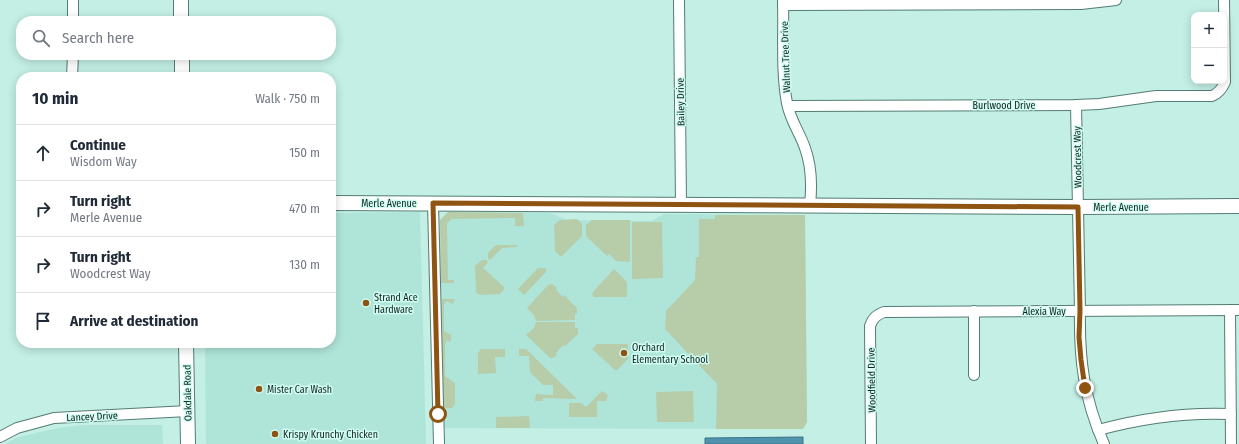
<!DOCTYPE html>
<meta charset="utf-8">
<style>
:root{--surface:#fff;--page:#f6f6f7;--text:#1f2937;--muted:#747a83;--line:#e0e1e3}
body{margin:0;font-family:"Fira Sans Condensed",sans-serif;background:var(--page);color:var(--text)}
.controls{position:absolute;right:12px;top:12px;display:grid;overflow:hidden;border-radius:8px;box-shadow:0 2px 10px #0003}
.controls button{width:36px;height:36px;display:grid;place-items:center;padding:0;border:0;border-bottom:1px solid var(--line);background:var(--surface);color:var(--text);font:20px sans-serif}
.stop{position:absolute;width:12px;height:12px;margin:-9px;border:3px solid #8f5412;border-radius:50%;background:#fff}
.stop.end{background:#8f5412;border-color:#fff;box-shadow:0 1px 4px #0008}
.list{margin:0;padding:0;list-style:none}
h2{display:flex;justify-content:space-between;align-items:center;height:52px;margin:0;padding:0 16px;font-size:17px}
h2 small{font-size:13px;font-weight:400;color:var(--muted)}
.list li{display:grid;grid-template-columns:26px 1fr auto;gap:12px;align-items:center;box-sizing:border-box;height:56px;padding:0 16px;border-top:1px solid var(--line)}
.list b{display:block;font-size:15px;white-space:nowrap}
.list p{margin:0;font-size:13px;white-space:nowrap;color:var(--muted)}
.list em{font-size:13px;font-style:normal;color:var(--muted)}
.icon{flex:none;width:22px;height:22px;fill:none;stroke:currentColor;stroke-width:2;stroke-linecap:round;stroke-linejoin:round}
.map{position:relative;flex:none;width:1239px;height:444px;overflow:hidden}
.search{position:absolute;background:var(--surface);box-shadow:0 2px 10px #0003;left:16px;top:16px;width:320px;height:44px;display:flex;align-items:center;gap:10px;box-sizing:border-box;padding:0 14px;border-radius:16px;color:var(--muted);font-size:15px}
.panel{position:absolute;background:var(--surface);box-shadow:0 2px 10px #0003;left:16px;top:72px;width:320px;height:276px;border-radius:16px}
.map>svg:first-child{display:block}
.built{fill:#afe5d9}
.green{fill:#b7cca9}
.water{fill:#5093af;stroke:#3d7184}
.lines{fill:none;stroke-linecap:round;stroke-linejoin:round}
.street-casing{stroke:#537c73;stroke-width:12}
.secondary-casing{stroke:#537c73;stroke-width:16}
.street{stroke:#fff;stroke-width:10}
.secondary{stroke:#fff;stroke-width:14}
.route{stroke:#8f5412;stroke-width:5}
.poi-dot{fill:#8f5412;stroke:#d0fdf2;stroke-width:1.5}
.labels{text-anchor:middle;stroke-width:3;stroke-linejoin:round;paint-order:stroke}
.street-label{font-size:10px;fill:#11221f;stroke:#d0fdf2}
.poi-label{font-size:10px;fill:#11221f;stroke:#d0fdf2;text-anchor:start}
</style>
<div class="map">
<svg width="1239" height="444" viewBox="0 0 1239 444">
<rect width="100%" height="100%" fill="#c3efe5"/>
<!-- built -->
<g class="built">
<polygon points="420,212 426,444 206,444 205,343 331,343 331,213"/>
<polygon points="448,212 550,213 567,220 651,221 664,214 805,215 807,422 805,425 803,429 443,428 440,220"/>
<polygon points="85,425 162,425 163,444 5,444 16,438 39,432 64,427"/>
</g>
<!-- green -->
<g class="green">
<polygon points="448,212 523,213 524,226 515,226 515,218 451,219 447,224 448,280 454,280 454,283 441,283 440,220"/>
<polygon points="715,215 805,215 807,422 803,429 716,429 717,384 665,329 666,311 695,280 696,257 699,257 699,219 715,219"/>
<polygon points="577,219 582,224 582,236 562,256 560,256 555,251 554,225 560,220"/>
<polygon points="592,220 630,220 630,262 616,261 609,254 607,256 586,236 586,225"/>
<polygon points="632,222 662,222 663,278 632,279"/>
<polygon points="496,245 517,245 517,247 502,248 490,260 488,258 488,253"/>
<polygon points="482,260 486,260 488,262 483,268 505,288 500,294 479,295 476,292 475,266"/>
<polygon points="538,268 546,268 546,272 524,295 518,289"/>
<polygon points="614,269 627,282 627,297 594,297 592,294 593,292"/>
<polygon points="552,284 557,288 556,290 563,297 564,295 577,308 577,314 575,314 575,320 536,321 534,315 527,308 548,285"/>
<polygon points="442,299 455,299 453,304 447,301 444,304 444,331 451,335 451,342 447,340 445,344 445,376 455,383 455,404 452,408 443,408"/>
<polygon points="536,322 575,322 575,328 578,328 578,334 565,346 563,345 556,353 557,355 553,358 550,358 526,335 534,328"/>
<polygon points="597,344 628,344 628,359 616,371 592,349"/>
<polygon points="481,349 505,349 505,357 495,357 496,373 478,374 478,353"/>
<polygon points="519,349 526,349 577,399 543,398 543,401 535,401 536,394 553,395 553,385 543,385 530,372 529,356 519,356"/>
<polygon points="602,391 608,395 606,401 597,401 597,417 569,417 569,403 581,403 586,407"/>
<polygon points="693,391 694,422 657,422 656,392"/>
<polygon points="529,416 530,428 496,428 496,417"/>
</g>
<!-- water -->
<polygon class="water" points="803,437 803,444 705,444 705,438"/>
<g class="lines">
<!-- street casing -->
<g class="street-casing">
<g id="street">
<polyline points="679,0 681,205"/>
<path d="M783 0C784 33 781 72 787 103 790 120 800 133 805 148 812 167 812 186 810 205"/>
<polyline points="783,5 1081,4 1116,0"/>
<polyline points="73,21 73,0"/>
<polyline points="72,77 73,55"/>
<path d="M1076 105 1080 311C1079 359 1084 399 1104 444"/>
<path d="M788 106 1076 105 1099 104 1156 96H1212C1219 93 1222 89 1225 82L1224 0"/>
<polyline points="433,203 439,444"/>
<polyline points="1230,310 1231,444"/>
<polyline points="974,375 974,311"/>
<path d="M1098 430C1142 418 1185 412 1231 414"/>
<polyline points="0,437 17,428 54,418 188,411"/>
<path d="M871 444 870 326C873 318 876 315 884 312L1239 310"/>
</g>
</g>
<!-- secondary casing -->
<g class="secondary-casing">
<g id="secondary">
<polyline points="181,0 181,21"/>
<polyline points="182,55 182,77"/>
<polyline points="331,203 1078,207 1239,206"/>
<polyline points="186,343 188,444"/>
</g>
</g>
<!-- street -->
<use href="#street" class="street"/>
<!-- secondary -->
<use href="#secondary" class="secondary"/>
</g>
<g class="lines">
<!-- route -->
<polyline class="route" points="438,414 433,203 1078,207 1080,311 1079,337 1081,360 1085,388"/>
</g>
<!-- markers -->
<g class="poi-dot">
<circle cx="366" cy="303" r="4"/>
<circle cx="624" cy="353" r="4"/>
<circle cx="259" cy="389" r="4"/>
<circle cx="275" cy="434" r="4"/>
</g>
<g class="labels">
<!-- street labels -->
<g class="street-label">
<text transform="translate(785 57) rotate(-92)" y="4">Walnut Tree Drive</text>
<text transform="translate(680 102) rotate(-91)" y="4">Bailey Drive</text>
<text x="1004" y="109">Burlwood Drive</text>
<text transform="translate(1077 157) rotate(-91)" y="4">Woodcrest Way</text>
<text x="389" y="207">Merle Avenue</text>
<text x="1121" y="211">Merle Avenue</text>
<text x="1044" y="315">Alexia Way</text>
<text transform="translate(871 380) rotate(-91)" y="4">Woodfield Drive</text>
<text transform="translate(187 393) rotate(-91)" y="4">Oakdale Road</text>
<text transform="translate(92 416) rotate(-3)" y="4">Lancey Drive</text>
</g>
<!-- poi labels -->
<g class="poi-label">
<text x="374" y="301">Strand Ace<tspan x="374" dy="12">Hardware</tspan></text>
<text x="632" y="351">Orchard<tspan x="632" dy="12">Elementary School</tspan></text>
<text x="267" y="393">Mister Car Wash</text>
<text x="283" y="438">Krispy Krunchy Chicken</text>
</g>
</g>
</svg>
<div class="controls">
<button>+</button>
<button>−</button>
</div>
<div class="stop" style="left:438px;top:414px"></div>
<div class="stop end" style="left:1085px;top:388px"></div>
<div class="search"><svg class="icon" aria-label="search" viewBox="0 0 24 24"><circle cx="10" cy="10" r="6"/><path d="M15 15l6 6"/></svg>Search here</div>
<section class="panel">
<h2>10 min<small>Walk · 750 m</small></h2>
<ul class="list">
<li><svg class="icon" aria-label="ahead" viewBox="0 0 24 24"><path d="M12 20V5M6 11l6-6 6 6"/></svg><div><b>Continue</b><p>Wisdom Way</p></div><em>150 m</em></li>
<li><svg class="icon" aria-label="right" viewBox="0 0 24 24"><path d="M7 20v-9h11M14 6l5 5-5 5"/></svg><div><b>Turn right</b><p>Merle Avenue</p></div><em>470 m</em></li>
<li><svg class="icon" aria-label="right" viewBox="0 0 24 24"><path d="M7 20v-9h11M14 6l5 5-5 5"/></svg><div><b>Turn right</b><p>Woodcrest Way</p></div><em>130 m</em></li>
<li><svg class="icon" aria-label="arrive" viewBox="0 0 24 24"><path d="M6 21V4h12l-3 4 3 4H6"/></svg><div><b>Arrive at destination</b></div></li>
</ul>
</section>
</div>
